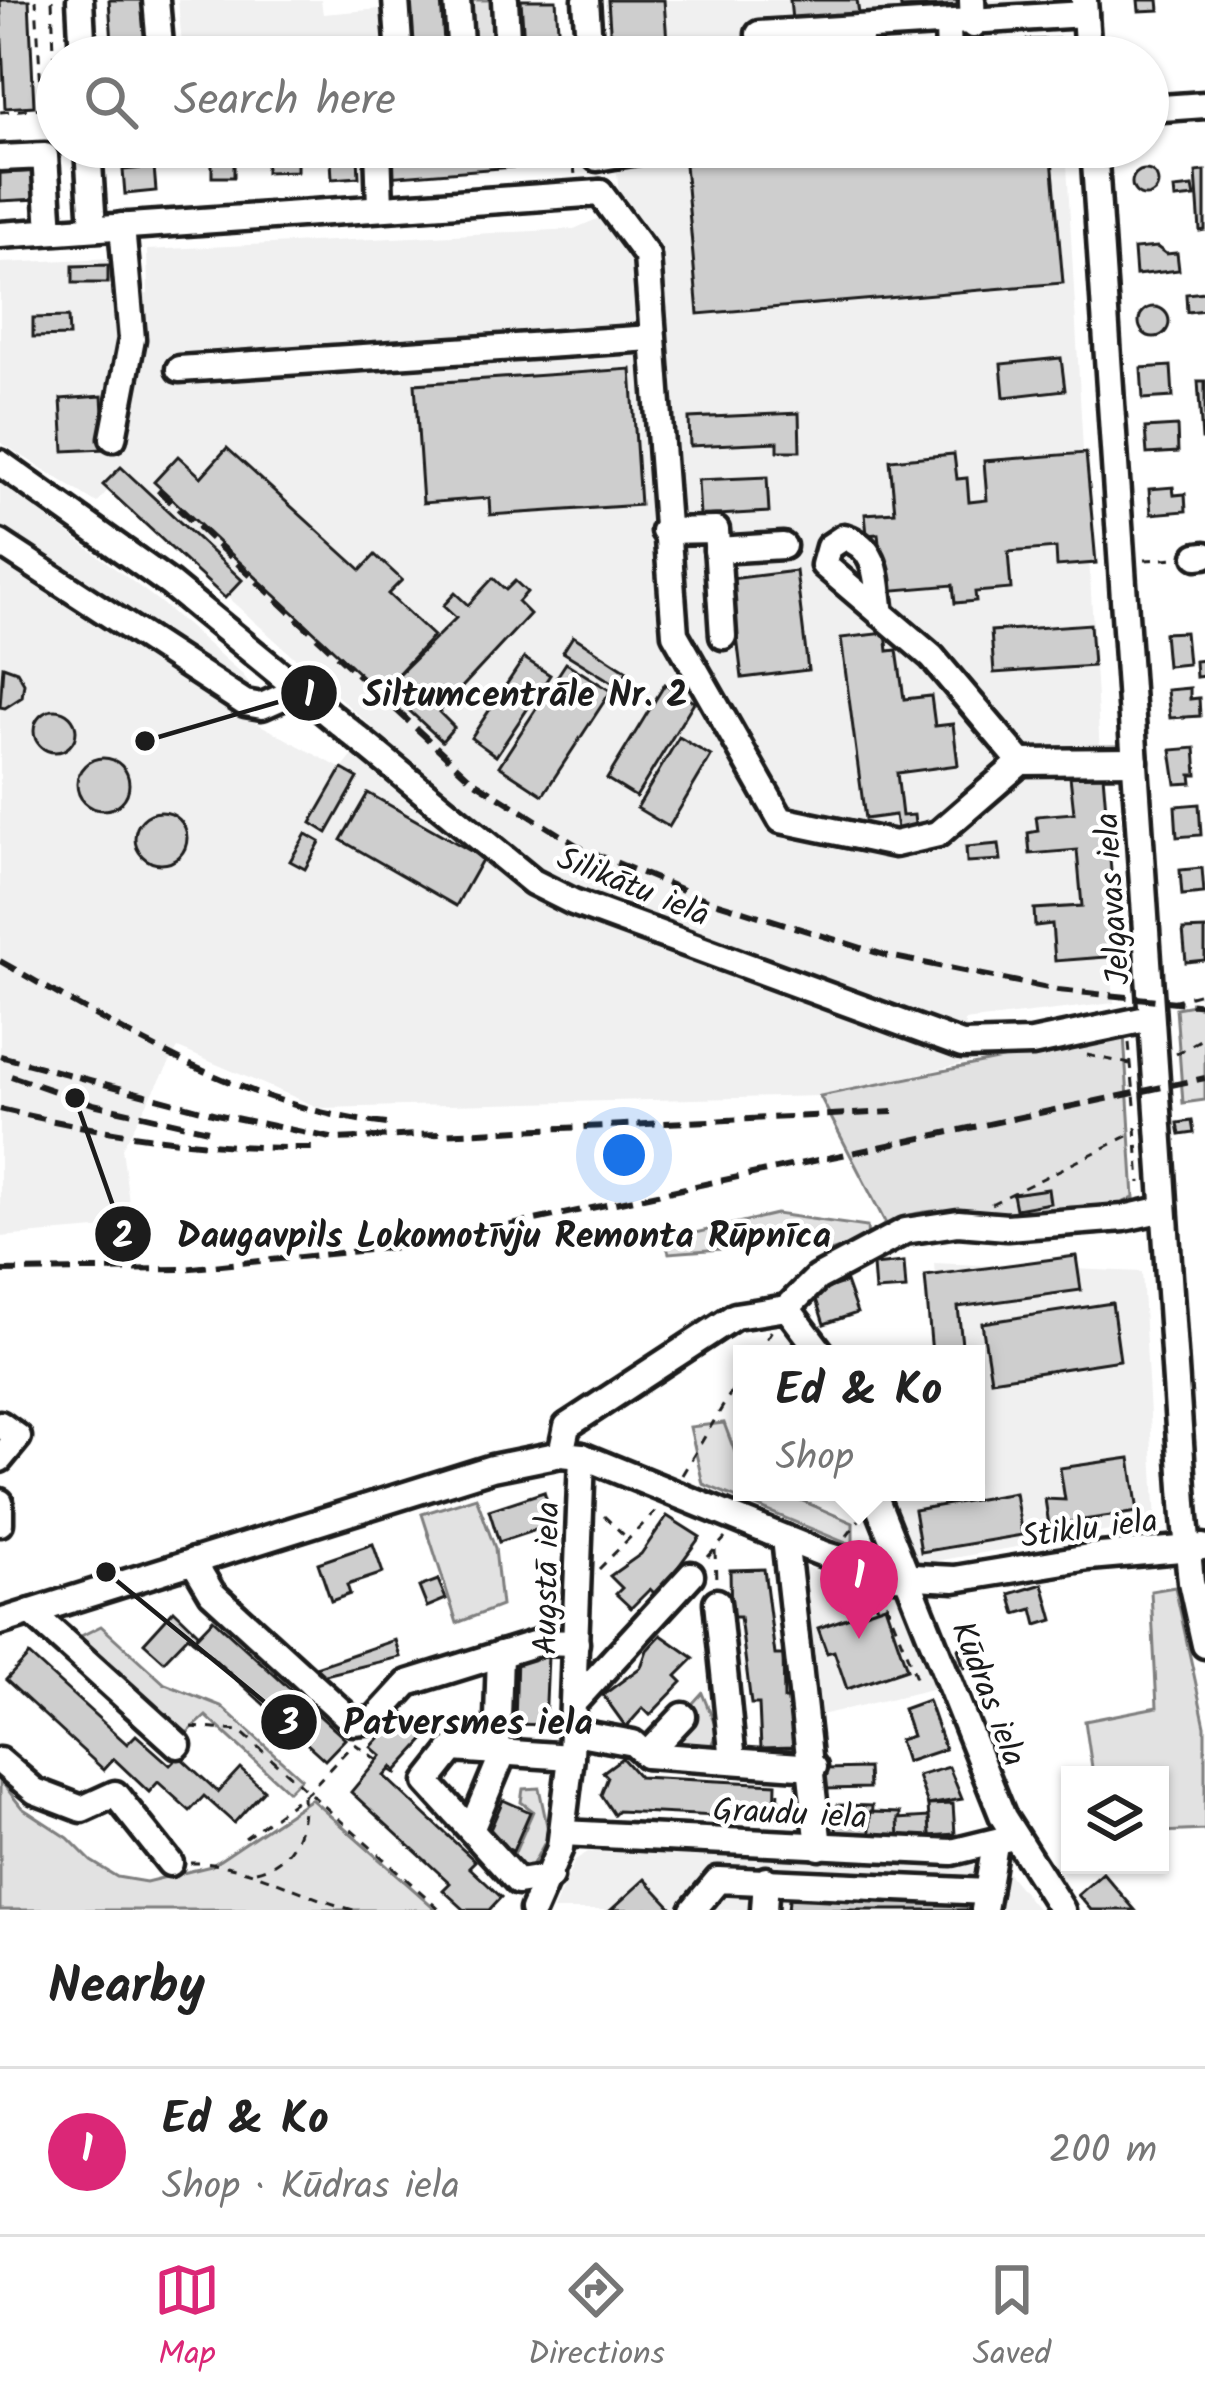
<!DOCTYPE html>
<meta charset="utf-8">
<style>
:root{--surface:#fff;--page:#f6f6f6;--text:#222;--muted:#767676;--line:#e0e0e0;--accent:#db2777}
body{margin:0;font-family:Kalam,sans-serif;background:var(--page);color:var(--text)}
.controls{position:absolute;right:36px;bottom:36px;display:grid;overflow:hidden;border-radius:0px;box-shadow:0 3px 9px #0004}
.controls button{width:108px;height:108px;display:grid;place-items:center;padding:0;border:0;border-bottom:3px solid var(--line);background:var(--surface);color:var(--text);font:60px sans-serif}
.you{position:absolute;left:624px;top:1155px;width:42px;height:42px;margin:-30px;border:9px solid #fff;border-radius:50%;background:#1a73e8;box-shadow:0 0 0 18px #1a73e833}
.badge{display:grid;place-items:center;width:78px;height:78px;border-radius:50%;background:var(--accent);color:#fff;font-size:39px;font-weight:700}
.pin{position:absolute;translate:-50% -99px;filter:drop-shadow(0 3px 6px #0008)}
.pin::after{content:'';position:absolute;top:63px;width:42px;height:36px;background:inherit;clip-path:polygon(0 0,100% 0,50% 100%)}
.popup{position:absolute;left:733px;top:1345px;width:252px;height:156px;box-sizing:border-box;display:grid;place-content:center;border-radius:0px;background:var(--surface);filter:drop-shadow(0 3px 9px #0005);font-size:39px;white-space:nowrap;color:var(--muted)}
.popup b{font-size:45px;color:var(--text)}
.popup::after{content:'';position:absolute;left:50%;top:100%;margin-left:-24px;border:24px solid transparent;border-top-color:var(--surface)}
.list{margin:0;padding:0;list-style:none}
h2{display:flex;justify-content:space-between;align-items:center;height:156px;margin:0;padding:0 48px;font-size:51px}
h2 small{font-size:39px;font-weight:400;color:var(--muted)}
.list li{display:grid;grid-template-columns:78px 1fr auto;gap:36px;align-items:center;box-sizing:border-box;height:168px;padding:0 48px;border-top:3px solid var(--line)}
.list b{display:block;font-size:45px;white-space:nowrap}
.list p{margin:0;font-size:39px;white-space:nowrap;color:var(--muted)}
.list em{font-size:39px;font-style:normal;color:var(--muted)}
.icon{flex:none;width:66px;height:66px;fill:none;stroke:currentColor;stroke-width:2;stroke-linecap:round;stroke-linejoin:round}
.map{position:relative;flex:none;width:1205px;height:1910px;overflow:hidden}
.search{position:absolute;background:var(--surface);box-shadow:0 3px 9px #0004;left:36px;right:36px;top:36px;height:132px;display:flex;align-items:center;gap:30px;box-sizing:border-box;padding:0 42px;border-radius:66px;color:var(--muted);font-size:45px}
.sheet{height:324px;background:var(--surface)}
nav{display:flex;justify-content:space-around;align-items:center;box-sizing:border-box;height:168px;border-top:3px solid var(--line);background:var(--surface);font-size:33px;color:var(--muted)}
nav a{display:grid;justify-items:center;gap:6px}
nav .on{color:var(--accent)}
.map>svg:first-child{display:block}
.built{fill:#f0f0f0}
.green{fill:#e2e2e2;stroke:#7f7f7f;stroke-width:3}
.building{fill:#cecece;stroke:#1c1c1c;stroke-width:3}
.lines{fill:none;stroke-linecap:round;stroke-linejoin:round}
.minor-casing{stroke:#1c1c1c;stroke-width:33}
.path{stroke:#1c1c1c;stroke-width:3;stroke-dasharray:9 9;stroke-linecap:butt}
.minor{stroke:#fff;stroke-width:24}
.rail{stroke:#1c1c1c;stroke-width:6;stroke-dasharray:18 9;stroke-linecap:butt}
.labels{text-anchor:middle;stroke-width:9;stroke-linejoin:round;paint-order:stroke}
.street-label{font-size:33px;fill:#1c1c1c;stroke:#fff}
.leader{fill:none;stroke:#1c1c1c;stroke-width:4.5}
.callout-dot{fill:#1c1c1c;stroke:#fff;stroke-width:4.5}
.mark-label{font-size:36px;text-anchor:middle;font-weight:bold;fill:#fff}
.callout-label{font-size:36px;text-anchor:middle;font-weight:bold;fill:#1c1c1c;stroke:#fff;stroke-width:9;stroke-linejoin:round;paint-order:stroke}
</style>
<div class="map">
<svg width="1205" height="1910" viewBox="0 0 1205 1910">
<rect width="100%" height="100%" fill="#fff"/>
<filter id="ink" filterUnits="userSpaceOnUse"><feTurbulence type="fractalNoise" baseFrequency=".00833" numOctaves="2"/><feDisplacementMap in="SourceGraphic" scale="24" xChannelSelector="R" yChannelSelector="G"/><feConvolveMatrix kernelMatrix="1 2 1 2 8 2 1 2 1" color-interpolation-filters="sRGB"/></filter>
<g filter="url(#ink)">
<!-- built -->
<g class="built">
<polygon points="178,0 321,0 323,14 380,9 384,57 183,57"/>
<polygon points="605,0 1049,0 881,11 883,57 609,57"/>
<polygon points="615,147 1066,147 1114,1003 964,1021 975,1061 820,1096 320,1108 178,1048 122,1148 132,1226 0,1237 0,482 161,603 243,675 252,687 240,714 342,769 374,729 108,490 97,503 0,442 0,263 114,258 117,297 148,294 147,250 574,229 620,209"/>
<polygon points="934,1263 1142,1272 1156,1523 919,1564 890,1492 976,1492 976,1354 941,1354"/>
<polygon points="797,1564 869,1590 903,1593 936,1688 821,1715"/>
<polygon points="588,1852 1002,1866 1038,1910 553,1910 575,1860"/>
</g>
<!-- green -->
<g class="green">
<polygon points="463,0 497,0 502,52 469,55"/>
<polygon points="1205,1003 1205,1100 1183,1103 1176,1008"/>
<path d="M1124 1034 1134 1198C1118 1204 1099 1215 1081 1218 1026 1228 933 1191 887 1226L820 1096Z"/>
<polygon points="776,1214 867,1227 868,1240 824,1254 779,1230 735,1248 669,1253 665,1240"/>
<polygon points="724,1423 742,1471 742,1492 782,1492 853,1523 853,1546 703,1484 690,1427"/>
<polygon points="476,1497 495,1548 501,1606 457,1623 422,1514"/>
<polygon points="1175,1587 1205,1726 1205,1830 1160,1832 1160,1775 1093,1775 1085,1721 1157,1707 1151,1591"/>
<polygon points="101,1626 165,1684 221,1706 301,1778 288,1791 206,1716 180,1739 73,1640"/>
<polygon points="702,1693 718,1732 710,1750 682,1749 676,1740 684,1713"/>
<polygon points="0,1780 22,1808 68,1838 91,1861 117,1877 146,1882 211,1866 311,1799 437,1910 0,1910"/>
<polygon points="539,1788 549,1835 529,1871 509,1866 533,1811 521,1802 523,1789"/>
</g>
<!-- building -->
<g class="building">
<polygon points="0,0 29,0 34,106 5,108"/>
<polygon points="109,0 142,0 146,57 113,57"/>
<polygon points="406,0 441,0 445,57 411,57"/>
<polygon points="521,0 556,0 560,57 525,57"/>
<polygon points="608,0 664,0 667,42 630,44 631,57 612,57"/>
<polygon points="790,0 857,0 859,14 792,20"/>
<polygon points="900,0 959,0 960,5 901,8"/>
<polygon points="1138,0 1158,0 1159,10 1139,11"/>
<polygon points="1059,39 1060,57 1028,57 1027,40"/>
<polygon points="348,45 349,57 318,57 327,56 326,47"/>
<polygon points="266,147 297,147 297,171 266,172"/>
<polygon points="563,147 565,163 387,177 385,148"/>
<polygon points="889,147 1051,147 1063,283 698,314 685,164"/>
<rect x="212" y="154" width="22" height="23"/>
<polygon points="358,158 359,177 332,179 331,160"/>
<polygon points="154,167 156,191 125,194 123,170"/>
<circle cx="1145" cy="183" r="13"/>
<polygon points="38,171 39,199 0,201 0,173"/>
<polygon points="1205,171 1205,230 1200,231 1196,172"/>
<polygon points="1193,187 1195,197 1175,199 1174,189"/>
<polygon points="1157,247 1166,254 1177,253 1179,270 1136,275 1134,249"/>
<polygon points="108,265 108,283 73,283 73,266"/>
<polygon points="1205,292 1205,310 1187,312 1186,294"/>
<circle cx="1154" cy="322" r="15"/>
<polygon points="68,317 69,336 33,337 33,318"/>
<polygon points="1061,358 1065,390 1004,397 1001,364"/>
<polygon points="1171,366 1173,397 1143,399 1141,368"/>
<polygon points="631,369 640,505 490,515 489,498 423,503 415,384"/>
<polygon points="1198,381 1205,381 1205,439 1202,439"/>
<polygon points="102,396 105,449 64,451 61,399"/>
<polygon points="799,413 800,451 778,451 778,442 690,446 689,418"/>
<polygon points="1177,426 1178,452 1147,454 1145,428"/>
<polygon points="227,448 361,570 375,555 402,580 388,594 433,636 380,693 154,482 178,456 201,477"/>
<polygon points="1086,453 1096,563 1057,566 1056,548 1008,552 1011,589 975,592 976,601 955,603 953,585 884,591 878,534 867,535 865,514 895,512 890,460 954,454 957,479 967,478 969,502 987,500 984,461"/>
<polygon points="121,467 242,580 225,598 103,485"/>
<polygon points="767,477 769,512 700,516 698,480"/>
<polygon points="1173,487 1174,495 1185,494 1186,511 1151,514 1149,489"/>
<polygon points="796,571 808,670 742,678 730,579"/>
<polygon points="493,578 506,590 515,581 527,592 518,602 530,614 439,712 454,727 442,741 385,688 456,618 443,606 455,593 468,605"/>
<polygon points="1090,624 1093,666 994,673 991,631"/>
<polygon points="1185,632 1188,664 1167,666 1164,633"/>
<polygon points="886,633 888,651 897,650 904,699 931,696 935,726 953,724 958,765 897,773 902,816 914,815 916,834 898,836 895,815 865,819 841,638"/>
<polygon points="573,636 627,671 618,686 563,652"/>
<polygon points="524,658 550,675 496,756 471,738"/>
<polygon points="1205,660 1205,676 1196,677 1195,661"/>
<polygon points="566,663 611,691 543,795 499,766"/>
<polygon points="3,666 17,671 24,683 22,697 5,708 0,707"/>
<polygon points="665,684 694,702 636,797 607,779"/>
<polygon points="1190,688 1190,699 1199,698 1200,716 1170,718 1167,690"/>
<circle cx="55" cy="731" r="21"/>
<polygon points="679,737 711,756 669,827 637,808"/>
<polygon points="1195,748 1197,775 1191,775 1192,783 1176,784 1171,750"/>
<circle cx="103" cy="784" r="26"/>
<polygon points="342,769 358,778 327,833 311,823"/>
<polygon points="1103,774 1118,956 1055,961 1052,924 1035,926 1034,909 1082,906 1077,850 1030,854 1028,833 1038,831 1036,816 1074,813 1070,776"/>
<polygon points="368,793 483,858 456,906 341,840"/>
<polygon points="1199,804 1201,835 1177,837 1175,806"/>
<circle cx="161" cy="838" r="26"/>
<polygon points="306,834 320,842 305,869 290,861"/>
<polygon points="999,844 1001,860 967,862 966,847"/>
<polygon points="1202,868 1204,893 1182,895 1180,870"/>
<polygon points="1205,929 1205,960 1186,962 1183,930"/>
<polygon points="1192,1121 1194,1133 1180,1135 1178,1123"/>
<polygon points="1048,1189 1050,1203 1016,1209 1013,1194"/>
<polygon points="1076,1256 1081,1290 958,1307 963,1354 932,1354 925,1276"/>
<polygon points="904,1262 906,1289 875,1291 873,1265"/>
<polygon points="846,1282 857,1313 824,1324 814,1293"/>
<polygon points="1112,1303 1120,1360 991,1380 982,1323"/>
<polygon points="1130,1458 1138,1512 1049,1525 1045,1499 1065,1500 1060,1468"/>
<polygon points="544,1492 554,1524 499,1542 489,1510"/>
<polygon points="1015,1493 1022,1535 921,1552 914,1510"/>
<polygon points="667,1516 700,1537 668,1581 656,1595 650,1589 631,1608 616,1594 622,1588 610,1576 641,1554"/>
<polygon points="373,1544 383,1573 347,1585 350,1594 331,1601 318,1563"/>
<polygon points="764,1569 775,1655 783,1655 784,1699 793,1699 795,1747 761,1748 759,1704 751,1704 740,1617 731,1617 730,1570"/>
<polygon points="438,1580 446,1599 427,1607 419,1587"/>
<polygon points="1043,1584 1053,1620 1037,1625 1033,1609 1016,1614 1010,1594"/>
<polygon points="885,1605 907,1669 847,1689 834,1651 827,1653 818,1628"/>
<polygon points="174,1610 199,1634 193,1640 188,1636 164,1661 144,1643"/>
<polygon points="213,1619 345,1739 325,1760 193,1640"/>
<polygon points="661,1635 694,1658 676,1676 682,1682 650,1715 643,1708 626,1727 603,1695 641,1667 647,1650"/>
<polygon points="395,1640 400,1657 313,1678 310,1669"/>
<polygon points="978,1641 985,1660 964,1668 958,1649"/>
<polygon points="29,1655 127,1744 136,1735 170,1765 179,1756 218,1792 240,1768 264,1790 234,1823 204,1796 190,1811 158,1782 149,1792 114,1759 104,1770 6,1680"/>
<polygon points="517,1655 548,1656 545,1725 515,1724"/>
<polygon points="928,1700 945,1749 906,1762 899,1740 912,1736 903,1709"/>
<polygon points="403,1712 429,1735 396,1771 392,1767 384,1776 475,1861 469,1867 501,1897 489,1910 465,1910 443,1890 450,1883 351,1792 381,1756 371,1747"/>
<polygon points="622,1758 639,1777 776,1784 775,1819 618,1811 614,1815 601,1795 608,1777 603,1772"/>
<polygon points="949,1767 962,1799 928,1805 918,1776"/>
<polygon points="868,1768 869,1788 826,1789 825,1769"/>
<polygon points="503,1800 530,1812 513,1851 486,1839"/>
<polygon points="953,1804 955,1834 930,1836 928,1805"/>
<polygon points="837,1805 872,1806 870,1837 836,1836"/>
<polygon points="870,1812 900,1813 899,1838 870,1837"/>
<polygon points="929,1817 930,1836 899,1838 898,1819"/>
<polygon points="1103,1873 1135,1910 1091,1910 1078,1895"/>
<polygon points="645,1879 673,1909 611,1910"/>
<polygon points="790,1890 970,1900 969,1910 788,1910"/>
</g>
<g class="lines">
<!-- minor casing -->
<g class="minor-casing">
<g id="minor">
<polyline points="80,0 83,57"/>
<polyline points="156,0 161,57"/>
<polyline points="396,0 400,57"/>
<polyline points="457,0 461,57"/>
<polyline points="505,0 508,57"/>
<polyline points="586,0 590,57"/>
<polyline points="972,0 973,25"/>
<polyline points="1084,0 1088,57"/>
<polyline points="948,27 949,57"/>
<polyline points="859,29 861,57"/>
<polyline points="759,34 1085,14"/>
<polyline points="1148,109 1205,105"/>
<polyline points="88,147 93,228"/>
<polyline points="378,147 380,206"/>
<polyline points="1094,147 1185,1518 1191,1582 1205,1645"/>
<polyline points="0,158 45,156 50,231"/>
<polyline points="597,158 661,147"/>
<polyline points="600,193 647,256 675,634 781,820 895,844 938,834 1021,762 1135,761"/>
<polyline points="0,235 600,193"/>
<polyline points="179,369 652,338"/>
<polyline points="113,438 132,339 122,226"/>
<polyline points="0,463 170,584 533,882 573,902 962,1045 1032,1043 1151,1018"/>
<polyline points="664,531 716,530 723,636"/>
<polyline points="0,543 245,703 262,706 298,690"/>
<polyline points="717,550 783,546"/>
<polyline points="1197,556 1205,555"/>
<path d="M881 614C876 582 880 548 844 537L829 547 824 565 932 657 1021 762"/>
<polyline points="787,1308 817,1278 905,1231 958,1223 1007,1227 1124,1218 1164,1209"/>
<polyline points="0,1424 18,1437 0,1459"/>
<polyline points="561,1454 567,1426 735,1316 787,1308 822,1354"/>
<polyline points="873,1492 1003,1817 1062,1910"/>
<polyline points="0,1502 0,1523"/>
<polyline points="785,1538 819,1847"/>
<polyline points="193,1561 212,1593 353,1722 374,1720 408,1683 540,1642 576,1643"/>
<polyline points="717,1602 733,1761"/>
<polyline points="31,1612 178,1745"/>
<polyline points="0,1622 492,1468 561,1454 582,1456 826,1555 894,1576 955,1579 1089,1557 1203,1547"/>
<polyline points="577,1699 691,1575"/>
<polyline points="574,1732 633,1743 646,1755 814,1767"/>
<polyline points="497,1750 500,1654"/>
<polyline points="646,1755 683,1716"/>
<polyline points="0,1761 35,1791 82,1809 115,1794 170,1863"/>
<polyline points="471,1830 504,1751"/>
<polyline points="562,1833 952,1852 1013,1837"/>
<polyline points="550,1877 518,1882 427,1782 453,1749 571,1757"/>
<polyline points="533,1910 560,1848 571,1757 582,1456"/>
<polyline points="693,1910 718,1880 987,1892"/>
<polyline points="764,1910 766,1880"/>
<polyline points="984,1910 995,1844"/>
</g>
</g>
<!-- path -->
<g class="path">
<polyline points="52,0 57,130"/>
<polyline points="0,112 42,108 36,0"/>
<polyline points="572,147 575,175"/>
<polyline points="1145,560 1178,558"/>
<polyline points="1172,1001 1205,992"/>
<polyline points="1129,1043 1135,1105"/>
<polyline points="1176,1054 1205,1037"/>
<polyline points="1087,1055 1130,1064"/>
<polyline points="1136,1127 1140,1183"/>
<polyline points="991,1204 1132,1134"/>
<polyline points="757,1354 772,1330"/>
<polyline points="682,1475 742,1374"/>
<polyline points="604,1516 627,1538"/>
<polyline points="847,1536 859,1520"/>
<polyline points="715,1550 716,1582"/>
<polyline points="708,1557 725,1538"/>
<polyline points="599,1569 655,1512"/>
<polyline points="874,1598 876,1605 886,1602 919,1685"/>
<polyline points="191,1727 240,1731 441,1910"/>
<polyline points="355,1744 377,1760"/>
<polyline points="390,1770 403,1778"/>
<polyline points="778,1819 779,1786"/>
<polyline points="245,1838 309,1791 352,1745"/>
<path d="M190 1863C249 1861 298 1896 354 1910"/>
<path d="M256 1871C293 1863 305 1829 303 1796"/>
</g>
<!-- minor -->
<use href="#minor" class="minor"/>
<!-- rail -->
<g class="rail">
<polyline points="158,490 472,780 583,849 705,899 884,955 1058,990 1205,1005"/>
<path d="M0 961C129 1034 244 1109 395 1125"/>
<polyline points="0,1056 216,1114 336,1139 893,1112"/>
<polyline points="11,1076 93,1104 208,1130"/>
<path d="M0 1109C105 1134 206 1149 314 1148"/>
<polyline points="0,1271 183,1269 417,1245 1205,1078"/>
</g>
</g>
</g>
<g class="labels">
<!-- street labels -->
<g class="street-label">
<text transform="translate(634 885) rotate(22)" y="12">Silikātu iela</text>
<text transform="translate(1111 899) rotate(-94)" y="12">Jelgavas iela</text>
<text transform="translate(1089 1527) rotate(-7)" y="12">Stiklu iela</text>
<text transform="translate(545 1578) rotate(-89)" y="12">Augstā iela</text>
<text transform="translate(990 1693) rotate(69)" y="12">Kūdras iela</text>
<text transform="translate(790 1812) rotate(3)" y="12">Graudu iela</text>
</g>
</g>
<!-- callouts -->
<path class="leader" d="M145 741L309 693M75 1098L123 1234M106 1572L289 1722"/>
<g class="callout-dot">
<circle cx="145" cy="741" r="12"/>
<circle cx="75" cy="1098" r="12"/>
<circle cx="106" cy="1572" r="12"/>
<circle cx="309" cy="693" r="30"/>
<circle cx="123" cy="1234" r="30"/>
<circle cx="289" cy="1722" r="30"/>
</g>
<g class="mark-label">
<text x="309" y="706">1</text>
<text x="123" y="1247">2</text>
<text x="289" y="1734">3</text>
</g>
<g class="callout-label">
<text x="525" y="706">Siltumcentrāle Nr. 2</text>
<text x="504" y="1247">Daugavpils Lokomotīvju Remonta Rūpnīca</text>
<text x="468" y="1734">Patversmes iela</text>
</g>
</svg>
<div class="controls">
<button><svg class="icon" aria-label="layers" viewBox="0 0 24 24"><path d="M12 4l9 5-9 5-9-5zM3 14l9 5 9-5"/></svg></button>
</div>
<div class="you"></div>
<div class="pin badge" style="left:859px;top:1639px">1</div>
<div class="popup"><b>Ed &amp; Ko</b>Shop</div>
<div class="search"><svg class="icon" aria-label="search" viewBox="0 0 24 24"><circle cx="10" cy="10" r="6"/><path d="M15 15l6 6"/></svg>Search here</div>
</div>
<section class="sheet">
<h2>Nearby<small></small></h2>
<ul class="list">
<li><span class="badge">1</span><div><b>Ed &amp; Ko</b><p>Shop · Kūdras iela</p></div><em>200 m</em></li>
</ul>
</section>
<nav>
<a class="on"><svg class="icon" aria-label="map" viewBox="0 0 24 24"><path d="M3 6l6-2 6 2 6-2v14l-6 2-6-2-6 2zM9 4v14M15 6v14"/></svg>Map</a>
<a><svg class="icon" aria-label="directions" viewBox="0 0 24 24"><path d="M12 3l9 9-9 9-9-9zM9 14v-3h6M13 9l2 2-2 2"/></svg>Directions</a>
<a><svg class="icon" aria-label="saved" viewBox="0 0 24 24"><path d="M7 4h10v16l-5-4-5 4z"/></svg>Saved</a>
</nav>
